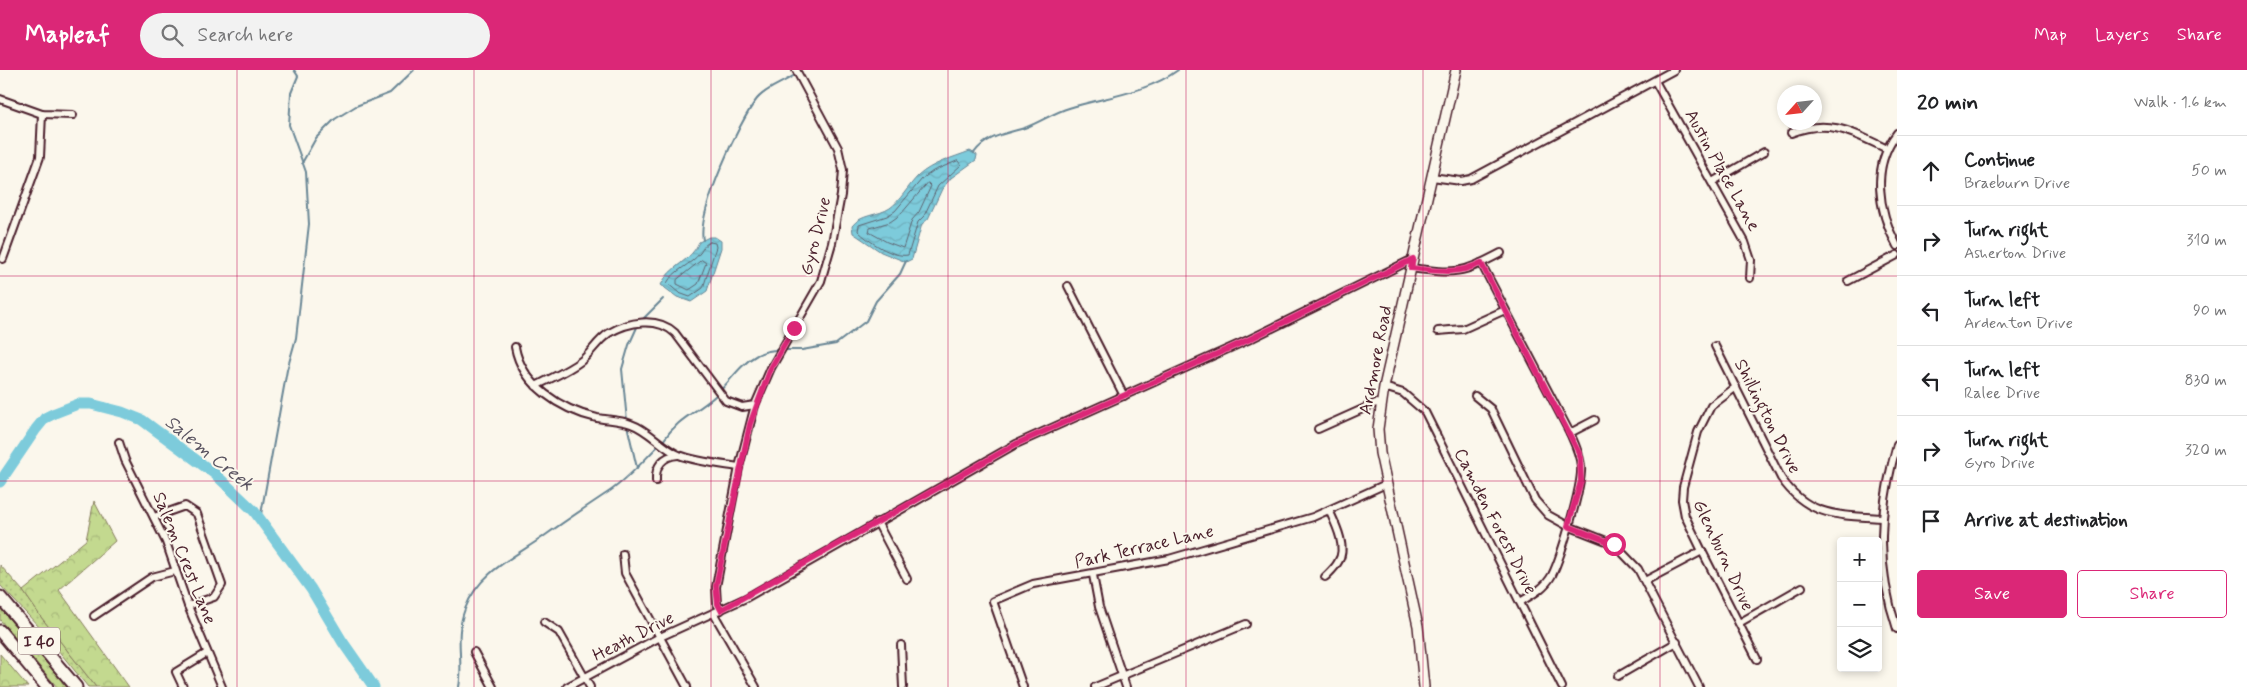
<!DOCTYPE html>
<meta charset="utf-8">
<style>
:root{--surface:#fff;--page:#f2f2f2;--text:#202124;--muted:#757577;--line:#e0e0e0;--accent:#db2777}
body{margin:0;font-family:Mynerve,sans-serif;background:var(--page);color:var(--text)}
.controls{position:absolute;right:15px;bottom:15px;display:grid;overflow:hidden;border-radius:5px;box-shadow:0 2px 8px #0003}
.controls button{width:45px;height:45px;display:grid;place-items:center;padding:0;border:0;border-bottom:1px solid var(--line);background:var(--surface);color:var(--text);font:25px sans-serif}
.compass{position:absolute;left:1777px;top:15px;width:45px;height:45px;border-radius:50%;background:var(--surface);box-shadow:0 2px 8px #0003;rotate:243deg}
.stop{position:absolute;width:15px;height:15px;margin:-11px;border:4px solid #db2777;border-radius:50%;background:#fff}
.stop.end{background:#db2777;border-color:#fff;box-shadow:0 1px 5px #0008}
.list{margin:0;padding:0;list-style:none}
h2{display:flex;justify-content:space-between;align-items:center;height:65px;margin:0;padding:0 20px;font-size:21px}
h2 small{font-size:16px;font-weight:400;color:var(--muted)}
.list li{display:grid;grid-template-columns:32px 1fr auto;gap:15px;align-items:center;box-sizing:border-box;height:70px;padding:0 20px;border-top:1px solid var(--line)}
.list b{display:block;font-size:19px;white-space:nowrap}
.list p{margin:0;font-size:16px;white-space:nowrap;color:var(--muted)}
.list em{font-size:16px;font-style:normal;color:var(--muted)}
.actions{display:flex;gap:10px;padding:15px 20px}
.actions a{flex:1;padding:11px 0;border:1px solid var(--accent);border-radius:5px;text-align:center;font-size:18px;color:var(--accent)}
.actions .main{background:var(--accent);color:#fff}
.icon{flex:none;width:28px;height:28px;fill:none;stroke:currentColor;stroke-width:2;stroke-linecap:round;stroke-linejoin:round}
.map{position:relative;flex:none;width:1897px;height:617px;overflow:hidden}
header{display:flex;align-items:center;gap:30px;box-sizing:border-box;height:70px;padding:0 25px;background:var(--accent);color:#fff}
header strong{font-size:24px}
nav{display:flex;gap:28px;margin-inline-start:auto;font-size:18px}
.search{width:350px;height:45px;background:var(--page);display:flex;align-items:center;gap:12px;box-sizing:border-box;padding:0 18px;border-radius:28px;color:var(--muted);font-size:19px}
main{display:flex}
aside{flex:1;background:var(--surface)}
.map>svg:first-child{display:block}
.grass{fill:url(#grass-dots);stroke:#867c5d}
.forest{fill:url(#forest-crowns);stroke:#867c5d}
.water{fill:url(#water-waves);stroke:#698695}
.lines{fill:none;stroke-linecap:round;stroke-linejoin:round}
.shore{stroke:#5e6471;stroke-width:1}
.stream{stroke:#698695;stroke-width:2}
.river{stroke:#7dcbdb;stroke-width:11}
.street-casing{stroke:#4a1f2b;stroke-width:10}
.secondary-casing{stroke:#4a1f2b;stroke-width:12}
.highway-casing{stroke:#4a1f2b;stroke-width:15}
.street{stroke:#fbf7ec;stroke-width:6}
.secondary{stroke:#fbf7ec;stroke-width:9}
.highway{stroke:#fbf7ec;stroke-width:11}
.route{stroke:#db2777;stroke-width:6}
.grid{fill:none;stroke:#c2185b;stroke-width:1;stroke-opacity:0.55}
.labels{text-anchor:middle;stroke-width:4;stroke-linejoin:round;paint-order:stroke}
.shield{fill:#fbf7ec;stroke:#7f6065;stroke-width:1}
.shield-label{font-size:16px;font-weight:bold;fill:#4a1f2b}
.street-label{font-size:18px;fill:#4a1f2b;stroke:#fbf7ec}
.water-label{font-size:19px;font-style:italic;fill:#595360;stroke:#fbf7ec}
</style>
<header>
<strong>Mapleaf</strong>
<div class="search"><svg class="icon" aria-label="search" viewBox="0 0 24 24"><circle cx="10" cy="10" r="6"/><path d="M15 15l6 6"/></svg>Search here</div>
<nav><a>Map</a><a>Layers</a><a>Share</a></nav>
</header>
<main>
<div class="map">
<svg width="1897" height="617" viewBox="0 0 1897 617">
<defs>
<pattern id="grass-dots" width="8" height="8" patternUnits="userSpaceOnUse" patternTransform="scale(1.25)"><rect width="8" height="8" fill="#c3d98f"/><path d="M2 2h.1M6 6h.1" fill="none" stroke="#a9ba7c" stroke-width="1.8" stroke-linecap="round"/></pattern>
<pattern id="forest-crowns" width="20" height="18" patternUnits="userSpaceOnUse" patternTransform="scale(1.25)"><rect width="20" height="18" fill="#c3d98f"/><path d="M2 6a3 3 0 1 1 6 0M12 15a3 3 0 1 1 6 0" fill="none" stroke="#a9ba7c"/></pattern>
<pattern id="water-waves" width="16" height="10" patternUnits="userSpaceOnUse" patternTransform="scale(1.25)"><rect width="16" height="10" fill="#7dcbdb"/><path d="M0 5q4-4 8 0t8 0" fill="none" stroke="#6eaebc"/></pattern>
</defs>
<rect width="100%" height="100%" fill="#fbf7ec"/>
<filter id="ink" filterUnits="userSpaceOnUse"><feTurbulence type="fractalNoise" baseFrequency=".02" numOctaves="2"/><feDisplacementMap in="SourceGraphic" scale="10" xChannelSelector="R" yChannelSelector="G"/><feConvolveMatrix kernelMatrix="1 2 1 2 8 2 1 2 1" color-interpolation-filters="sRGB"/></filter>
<g filter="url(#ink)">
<!-- grass -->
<g class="grass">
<polygon points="0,495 23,521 41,547 96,617 88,617 40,558 0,515"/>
<polygon points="0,538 67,617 57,617 0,550"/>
</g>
<!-- forest -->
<g class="forest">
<polygon points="94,431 115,471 59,520 129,617 96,617 41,547 23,521 86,470"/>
<polygon points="0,584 28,617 0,617"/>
</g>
<!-- water -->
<g class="water">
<path d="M970 81 977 85 976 90 951 108 942 119 928 149 922 154 912 189 906 192 881 182 853 163 852 156C861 144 878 146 890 138 899 132 909 115 918 106 932 93 952 88 970 81Z"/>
<path d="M709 167H715L721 171V178L707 221 691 232 677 227 661 215C669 196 692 191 699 172Z"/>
</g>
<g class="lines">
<!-- shore -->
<g class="shore">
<path d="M958 91 961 95 938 116 924 146 918 152 908 185C893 188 868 171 858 161L859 155 887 146 895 141 922 109 933 101Z"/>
<polygon points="928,113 931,116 919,142 912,150 903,178 887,172 869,162 870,158 890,152 900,145"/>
<path d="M710 172 715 173 716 177 703 218 690 227 679 223 667 213C674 200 691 195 700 183 704 178 703 175 710 172Z"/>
<polygon points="702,190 706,193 698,214 689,220 677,214 677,210"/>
</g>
<!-- stream -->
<g class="stream">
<path d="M974 83C987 65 1007 64 1027 57 1042 51 1055 42 1069 38 1105 27 1147 23 1178 0"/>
<polyline points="302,93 316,68 335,49 356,36 390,23 414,0"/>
<path d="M703 170C697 143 739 51 757 29 767 17 784 13 796 4"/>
<polyline points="642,250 663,229"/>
<polyline points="784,280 802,280 836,274 866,251 876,231 900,204 906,191"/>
<polyline points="627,351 622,299 629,275 638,255"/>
<polyline points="627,355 637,398"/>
<path d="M663 371C678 348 696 343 715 326 729 313 740 294 757 285 764 281 771 280 780 280"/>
<polyline points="260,450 287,300 296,268 309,154 306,102 289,55 291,23 298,6 294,0"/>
<path d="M459 617C464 590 454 567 465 539 479 501 517 486 547 464 568 449 589 435 610 421 629 408 643 391 659 375"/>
</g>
<!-- river -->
<polyline class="river" points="0,412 36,359 45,348 55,343 78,334 91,334 122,342 142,350 215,404 254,441 311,519 342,571 374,617"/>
<!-- street casing -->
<g class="street-casing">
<g id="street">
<polyline points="1655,11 1745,172 1751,190 1750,208"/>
<polyline points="0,29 42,44 73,45"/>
<path d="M1791 63C1829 48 1852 62 1887 79"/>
<path d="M1897 63C1871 97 1878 140 1897 176"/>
<polyline points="1432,107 1461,111 1471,109 1674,0"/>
<polyline points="1712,112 1764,82"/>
<polyline points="3,189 40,87 42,44"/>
<path d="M1481 193 1570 363C1575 374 1580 384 1581 396 1583 414 1561 487 1552 505 1545 518 1532 525 1520 532"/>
<path d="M1411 198C1456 204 1461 204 1501 183"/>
<polyline points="1848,211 1897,185"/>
<polyline points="1068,216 1124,326"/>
<polyline points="1438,261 1463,259 1505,240"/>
<path d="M1715 276 1781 408C1808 447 1838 445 1882 448"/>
<path d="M515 277C522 315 561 340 597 348 608 350 620 350 631 354 649 360 662 378 679 385 698 392 720 394 739 397"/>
<path d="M536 316C551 308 568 301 581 291 591 283 598 270 609 263 628 252 657 246 675 263L726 331 742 337 755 335"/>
<polyline points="1384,317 1403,323 1425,342 1562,617"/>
<polyline points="1736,317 1711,336 1698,362 1683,417 1682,430 1685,446 1702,481 1757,589"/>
<polyline points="1475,326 1491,339 1535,430 1548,445 1568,456 1614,474 1638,499 1699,617"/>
<polyline points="1318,359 1376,333 1381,335"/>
<polyline points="1570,363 1595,350"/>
<polyline points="119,372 125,390 166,472 188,536 222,617"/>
<path d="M1897 374C1879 439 1875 494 1897 559"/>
<path d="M656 411C655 396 663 386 678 385"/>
<polyline points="154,447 185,436 197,444 222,515 214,527 188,536"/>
<polyline points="877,452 907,509"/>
<polyline points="623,484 625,503 687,617"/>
<polyline points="1093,505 1099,537 1126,617"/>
<path d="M1325 507C1330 502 1335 498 1338 492 1348 478 1335 453 1329 440"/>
<polyline points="1645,511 1702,481"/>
<polyline points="721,540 717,534 716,517 739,397 755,335 771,298 821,211 832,173 841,125 843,100 838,78 796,0"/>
<polyline points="714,544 756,617"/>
<polyline points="94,546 152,507 175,501"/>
<polyline points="544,552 559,562 590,617"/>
<polyline points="1739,553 1802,517"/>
<polyline points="901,575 903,617"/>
<polyline points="474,582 493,617"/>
<polyline points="1618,606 1677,572"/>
<polyline points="183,617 176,602 207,583"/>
<polyline points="567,617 660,567 746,528 1016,374 1248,270 1413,189"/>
<polyline points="1023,617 993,531 1033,514 1169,489 1313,447 1386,414"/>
<polyline points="1095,617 1246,554"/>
</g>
</g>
<!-- secondary casing -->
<g class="secondary-casing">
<polyline id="secondary" points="1424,617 1418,556 1380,383 1378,359 1384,317 1456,0"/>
</g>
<!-- highway casing -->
<g class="highway-casing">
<g id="highway">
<polyline points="0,527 76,617"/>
<polyline points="0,561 47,617"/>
</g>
</g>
<!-- street -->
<use href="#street" class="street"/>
<!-- secondary -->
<use href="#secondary" class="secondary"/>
<!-- highway -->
<use href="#highway" class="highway"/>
</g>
</g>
<g class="lines" filter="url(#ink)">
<!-- route -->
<path class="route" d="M794 258 771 298 750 354 716 516 718 534 721 540 1016 374 1248 270 1413 189 1411 198C1437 201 1457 205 1481 193L1580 385 1581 411 1568 456 1614 474"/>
</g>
<!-- grid -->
<path class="grid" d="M237 0V617M474 0V617M711 0V617M948 0V617M1186 0V617M1423 0V617M1660 0V617M0 206H1897M0 411H1897"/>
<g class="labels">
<!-- shield labels -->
<rect class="shield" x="18" y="557.5" width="42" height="27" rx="4"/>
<g class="shield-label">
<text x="39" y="577">I 40</text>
</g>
<!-- street labels -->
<g class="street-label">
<text transform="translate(1723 100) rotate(61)" y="6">Austin Place Lane</text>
<text transform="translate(815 166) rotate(-76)" y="6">Gyro Drive</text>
<text transform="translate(1375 290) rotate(-79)" y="6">Ardmore Road</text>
<text transform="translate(1768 346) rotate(63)" y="6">Shillington Drive</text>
<text transform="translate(1496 451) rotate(63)" y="6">Camden Forest Drive</text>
<text transform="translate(1144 476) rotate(-13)" y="6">Park Terrace Lane</text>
<text transform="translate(1724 485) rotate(65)" y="6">Glenburn Drive</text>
<text transform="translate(185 488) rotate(68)" y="6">Salem Crest Lane</text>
<text transform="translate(633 566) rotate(-27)" y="6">Heath Drive</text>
</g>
<!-- water labels -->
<g class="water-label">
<text transform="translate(210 382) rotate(39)" y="7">Salem Creek</text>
</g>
</g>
</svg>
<div class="controls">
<button>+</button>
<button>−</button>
<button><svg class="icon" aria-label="layers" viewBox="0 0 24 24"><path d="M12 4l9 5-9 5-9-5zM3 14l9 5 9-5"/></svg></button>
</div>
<svg class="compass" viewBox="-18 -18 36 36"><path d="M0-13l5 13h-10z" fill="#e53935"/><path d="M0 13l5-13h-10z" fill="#757577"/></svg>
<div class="stop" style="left:1614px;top:474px"></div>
<div class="stop end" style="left:794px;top:258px"></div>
</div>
<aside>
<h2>20 min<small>Walk · 1.6 km</small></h2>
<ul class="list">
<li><svg class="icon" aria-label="ahead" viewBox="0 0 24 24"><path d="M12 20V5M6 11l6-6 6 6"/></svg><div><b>Continue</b><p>Braeburn Drive</p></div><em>50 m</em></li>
<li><svg class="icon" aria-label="right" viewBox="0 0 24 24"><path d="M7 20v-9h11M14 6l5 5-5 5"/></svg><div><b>Turn right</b><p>Asherton Drive</p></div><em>310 m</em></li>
<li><svg class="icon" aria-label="left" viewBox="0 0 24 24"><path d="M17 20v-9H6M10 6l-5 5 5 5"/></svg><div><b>Turn left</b><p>Ardenton Drive</p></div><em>90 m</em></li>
<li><svg class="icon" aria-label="left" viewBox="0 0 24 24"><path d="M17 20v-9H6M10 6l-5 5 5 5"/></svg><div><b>Turn left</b><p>Ralee Drive</p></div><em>830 m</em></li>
<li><svg class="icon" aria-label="right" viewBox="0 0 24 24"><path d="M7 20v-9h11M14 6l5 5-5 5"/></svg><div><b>Turn right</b><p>Gyro Drive</p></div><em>320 m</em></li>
<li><svg class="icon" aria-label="arrive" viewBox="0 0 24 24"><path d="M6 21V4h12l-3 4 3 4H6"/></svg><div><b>Arrive at destination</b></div></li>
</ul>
<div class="actions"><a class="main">Save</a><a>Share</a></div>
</aside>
</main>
